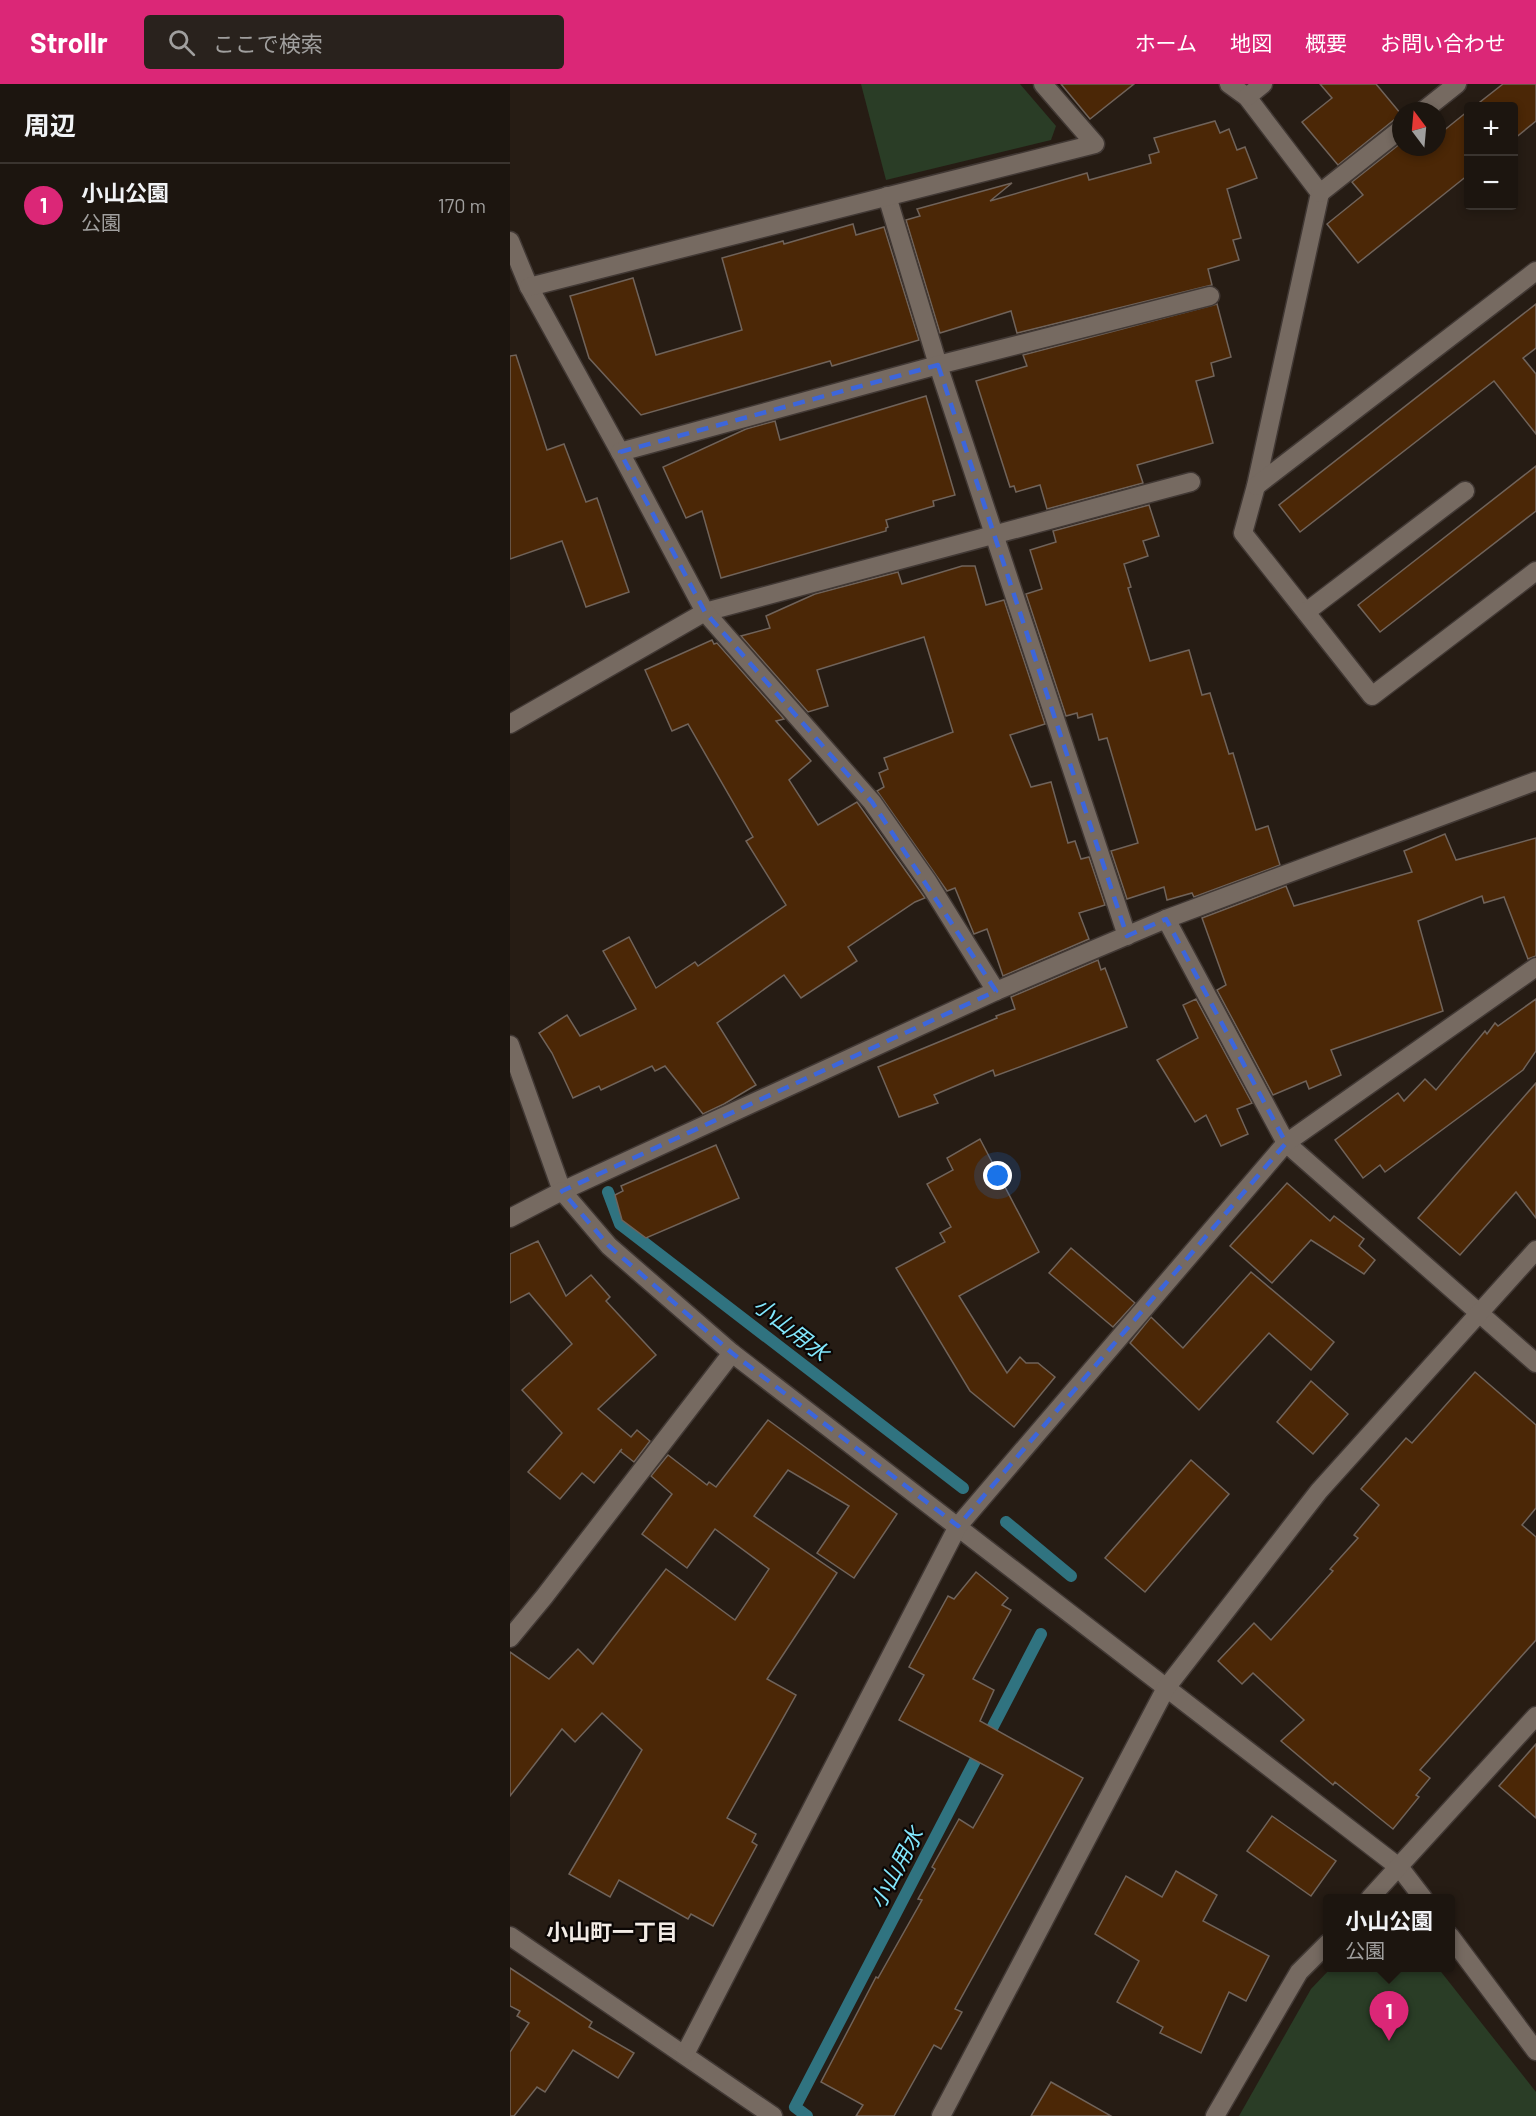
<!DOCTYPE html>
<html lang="ja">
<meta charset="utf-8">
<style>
:root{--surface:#1c150f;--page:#29221d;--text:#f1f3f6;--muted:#a09f9e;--line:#3a342f;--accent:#db2777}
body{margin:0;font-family:Barlow,"Noto Sans JP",sans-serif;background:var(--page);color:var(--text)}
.controls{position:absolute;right:18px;top:18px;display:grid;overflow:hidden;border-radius:6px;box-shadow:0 3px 9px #0003}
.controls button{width:54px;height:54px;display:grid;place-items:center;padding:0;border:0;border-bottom:2px solid var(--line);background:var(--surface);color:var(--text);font:30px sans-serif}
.compass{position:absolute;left:882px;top:18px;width:54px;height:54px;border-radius:50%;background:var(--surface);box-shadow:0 3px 9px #0003;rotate:344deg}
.you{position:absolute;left:488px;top:1092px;width:21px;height:21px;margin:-15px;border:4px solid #fff;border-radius:50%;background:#1a73e8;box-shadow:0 0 0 9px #1a73e833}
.badge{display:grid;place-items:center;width:39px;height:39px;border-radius:50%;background:var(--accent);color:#fff;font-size:20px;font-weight:700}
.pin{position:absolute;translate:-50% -50px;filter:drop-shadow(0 2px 3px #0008)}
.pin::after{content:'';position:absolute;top:32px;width:21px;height:18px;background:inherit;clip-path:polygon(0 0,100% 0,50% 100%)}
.popup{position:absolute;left:813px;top:1810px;width:132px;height:78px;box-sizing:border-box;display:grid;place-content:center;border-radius:6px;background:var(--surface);filter:drop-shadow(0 2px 4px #0005);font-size:20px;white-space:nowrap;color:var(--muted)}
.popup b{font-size:22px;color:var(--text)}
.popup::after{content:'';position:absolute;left:50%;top:100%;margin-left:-12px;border:12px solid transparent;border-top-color:var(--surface)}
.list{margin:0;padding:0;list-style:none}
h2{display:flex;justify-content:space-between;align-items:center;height:78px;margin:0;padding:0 24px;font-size:26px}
h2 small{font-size:20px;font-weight:400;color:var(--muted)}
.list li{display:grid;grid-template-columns:39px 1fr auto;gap:18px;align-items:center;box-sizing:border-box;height:84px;padding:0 24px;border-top:2px solid var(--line)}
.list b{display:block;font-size:22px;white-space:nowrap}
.list p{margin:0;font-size:20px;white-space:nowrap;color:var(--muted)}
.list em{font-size:20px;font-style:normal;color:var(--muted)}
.icon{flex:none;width:33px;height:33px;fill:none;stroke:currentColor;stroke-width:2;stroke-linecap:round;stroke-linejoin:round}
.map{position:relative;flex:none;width:1026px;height:2032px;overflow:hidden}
header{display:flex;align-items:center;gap:36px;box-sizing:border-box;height:84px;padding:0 30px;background:var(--accent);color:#fff}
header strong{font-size:28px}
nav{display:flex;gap:33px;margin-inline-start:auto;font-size:21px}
.search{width:420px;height:54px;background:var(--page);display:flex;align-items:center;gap:15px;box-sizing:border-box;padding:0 21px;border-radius:6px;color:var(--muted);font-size:22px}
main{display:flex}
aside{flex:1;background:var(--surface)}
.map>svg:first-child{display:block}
.green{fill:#2a3d26}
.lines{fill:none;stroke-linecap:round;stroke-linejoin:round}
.stream{stroke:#307380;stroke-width:12}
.building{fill:#4b2706;stroke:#70635a;stroke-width:1.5}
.minor-casing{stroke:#413834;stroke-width:21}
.minor{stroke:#766a61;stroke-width:18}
.marked{fill:none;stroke:#3d66da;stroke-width:4.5;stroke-dasharray:12 8;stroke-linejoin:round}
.labels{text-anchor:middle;stroke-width:4.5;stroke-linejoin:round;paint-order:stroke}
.water-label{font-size:22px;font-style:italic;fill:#82e7fd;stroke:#0c0705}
.neighbourhood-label{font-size:22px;font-weight:bold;fill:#f2ebe5;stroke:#0c0705}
</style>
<header>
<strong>Strollr</strong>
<div class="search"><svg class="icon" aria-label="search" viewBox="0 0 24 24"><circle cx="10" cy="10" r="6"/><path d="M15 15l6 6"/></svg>ここで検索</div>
<nav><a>ホーム</a><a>地図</a><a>概要</a><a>お問い合わせ</a></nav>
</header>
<main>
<aside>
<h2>周辺<small></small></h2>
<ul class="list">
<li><span class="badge">1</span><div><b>小山公園</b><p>公園</p></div><em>170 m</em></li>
</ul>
</aside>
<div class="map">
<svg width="1026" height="2032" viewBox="0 0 1026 2032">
<rect width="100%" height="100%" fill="#261c14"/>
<!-- green -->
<g class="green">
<polygon points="351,0 510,0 546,42 541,56 376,96"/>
<polygon points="821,1884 928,1884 1026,2008 1026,2032 729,2032 801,1905"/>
</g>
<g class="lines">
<!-- stream -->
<g class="stream">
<polyline points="98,1108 110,1140 453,1404"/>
<polyline points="496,1438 561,1492"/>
<polyline points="297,2032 285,2023 531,1550"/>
</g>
</g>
<!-- building -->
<g class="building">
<polygon points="551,0 624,0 580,35"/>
<polygon points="810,0 866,0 891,30 891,34 884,36 828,81 792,38 822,14"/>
<polygon points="993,0 1026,0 1026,37 1004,55 1004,22 965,22"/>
<polygon points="958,27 958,91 848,179 817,140 853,111 842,98 891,59 891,63 927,63 927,52"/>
<polygon points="705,37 710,49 719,45 727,66 735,63 747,94 717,105 731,154 723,156 729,176 698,185 702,201 507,249 501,227 430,249 396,136 410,132 407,125 502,99 480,117 577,89 579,96 641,79 639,71 649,68 644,54"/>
<polygon points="343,140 346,151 374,143 409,256 322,282 320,277 131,331 79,274 60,212 123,194 146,271 232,246 212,174 273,157 274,160"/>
<polygon points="707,220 721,273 701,279 704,292 686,297 703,359 627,381 633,399 537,425 530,401 506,408 504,402 500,403 466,297 517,282 513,271"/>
<polygon points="1026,220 1026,264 1013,274 1026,290 1026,350 984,297 790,448 769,421"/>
<polygon points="6,271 37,366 54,360 76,418 87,414 119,508 76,523 52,457 0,475 0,272"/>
<polygon points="416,312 445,411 423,417 424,422 376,436 378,443 376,444 376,447 211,494 192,427 176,434 153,383 236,345 265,337 270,356"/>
<polygon points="1026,382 1026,427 870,548 848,521"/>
<polygon points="639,421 649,452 633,457 638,472 614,480 621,503 618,504 640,577 679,566 692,611 700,609 719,670 723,669 746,746 758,742 770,781 684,813 682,809 657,816 654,803 617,815 601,767 628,759 597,654 589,656 582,630 568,634 567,629 556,632 516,510 532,505 520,466 546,458 543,447"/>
<polygon points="452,482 465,482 476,521 494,516 535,640 500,651 521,703 541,698 558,759 565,757 571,775 579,773 595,821 569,829 579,855 493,892 477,845 464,850 445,804 437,807 367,707 374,703 369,689 378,685 374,674 443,648 414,553 307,586 318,622 298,628 231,552 260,544 256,532 305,510 388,488 392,500"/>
<polygon points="202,556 204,560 207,559 274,635 266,637 301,677 279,696 308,741 347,718 415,814 405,818 338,863 347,877 291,914 274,891 207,939 246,1001 214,1020 193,1030 155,982 145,987 142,982 91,1006 89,1002 63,1014 42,969 29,949 57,931 70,952 126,925 93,867 119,853 146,904 185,878 188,882 276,821 236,757 243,753 178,640 162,647 135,586"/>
<polygon points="935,750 946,776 1026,754 1026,872 1018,875 994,813 974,819 972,812 908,837 933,927 821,966 831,991 799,1005 796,997 763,1011 707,906 716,901 692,834 776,802 784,822 902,788 894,767"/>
<polygon points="588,876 591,886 595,884 617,943 485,992 483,986 424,1011 428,1019 389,1033 368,983 487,934 486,932 505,925 501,913"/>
<polygon points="686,915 742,1019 727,1025 738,1050 711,1062 696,1031 685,1038 647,976 688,954 673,921"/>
<polygon points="1026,915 1026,967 1013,986 875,1088 870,1081 853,1094 825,1056 888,1009 894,1017 915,995 926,1006 975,947 977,950 985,939 988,942"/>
<polygon points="1026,999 1026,1134 1006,1108 950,1171 908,1134"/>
<polygon points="470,1055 529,1168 449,1212 497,1289 510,1273 516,1279 528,1279 545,1293 504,1343 460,1307 386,1184 435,1158 430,1149 441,1143 417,1100 443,1086 437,1074"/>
<polygon points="206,1061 229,1114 136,1154 112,1136 105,1111 113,1107 111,1102"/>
<polygon points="777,1099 820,1137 824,1132 854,1155 849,1162 865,1176 854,1190 801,1156 762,1199 720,1162"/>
<polygon points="28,1157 56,1212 81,1191 100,1213 96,1217 146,1271 88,1325 121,1353 127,1346 140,1357 124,1378 110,1367 112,1365 84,1399 72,1389 50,1415 18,1388 52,1349 12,1306 62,1260 19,1209 0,1219 0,1170"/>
<polygon points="561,1164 625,1219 603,1243 539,1189"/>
<polygon points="741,1188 824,1258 801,1286 759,1249 689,1326 620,1259 641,1233 673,1264"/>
<polygon points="965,1288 1026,1341 1026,1424 1012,1441 1026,1453 1026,1556 910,1686 920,1694 906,1711 909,1713 883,1745 825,1698 823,1701 771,1657 794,1636 743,1589 732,1600 708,1577 744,1539 761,1556 823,1487 820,1485 848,1454 844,1451 869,1421 851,1405 896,1354 902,1359"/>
<polygon points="801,1297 838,1330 803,1370 767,1338"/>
<polygon points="258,1336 387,1430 344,1494 307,1469 339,1422 278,1386 244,1432 327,1489 257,1595 286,1611 217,1734 246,1750 242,1758 247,1761 203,1842 181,1830 178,1835 109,1796 100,1813 59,1790 132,1666 92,1629 65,1658 52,1645 0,1712 0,1568 39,1595 68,1565 83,1580 156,1485 225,1536 259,1485 205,1445 177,1484 132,1450 162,1410 141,1392 158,1371 197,1401 199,1398 206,1403"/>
<polygon points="681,1376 719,1410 635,1508 595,1474"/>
<polygon points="466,1488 498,1514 492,1521 501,1526 463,1595 484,1606 470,1637 573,1694 445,1925 452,1928 431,1965 424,1961 384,2032 346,2032 353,2021 311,1998 366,1893 368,1894 412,1816 408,1815 425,1785 422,1783 449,1735 463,1744 493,1691 389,1636 414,1591 399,1583 438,1512 444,1515"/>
<polygon points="1026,1660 1026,1734 989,1702"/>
<polygon points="762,1732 826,1777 801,1812 737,1767"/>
<polygon points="666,1787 707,1811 693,1837 759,1872 736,1917 719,1908 691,1969 650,1949 653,1943 607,1918 629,1877 585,1850 616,1792 652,1813"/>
<polygon points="0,1884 82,1938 79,1943 124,1969 108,1994 63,1966 35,2008 27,2003 4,2032 0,2032 0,1968 19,1939 7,1932 10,1927 0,1922"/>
<polygon points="541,1998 601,2032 521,2032"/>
</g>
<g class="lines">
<!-- minor casing -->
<g class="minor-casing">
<g id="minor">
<polyline points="719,0 737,13 810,109 746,402 733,449 862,612 1026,487"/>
<polyline points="737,13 753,0"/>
<polyline points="913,27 947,0"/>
<polyline points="810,109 891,45"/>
<polyline points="377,112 428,281 617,852"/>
<polyline points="0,157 19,203 110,368 195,528 681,398"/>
<polyline points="19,203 585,60 533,0"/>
<polyline points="110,368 428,281 700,212"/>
<polyline points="746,402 1026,187"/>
<polyline points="796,528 955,407"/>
<polyline points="0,640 195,528 362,718 418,798 486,907"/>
<polyline points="656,835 776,1059 1026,1279"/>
<polyline points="0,961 52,1107 486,907 656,835 1026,697"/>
<polyline points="0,1134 52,1107 99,1162 222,1269 890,1784 913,1814"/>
<polyline points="0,1554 34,1513 222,1269"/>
<polyline points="860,1814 1026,1632"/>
<polyline points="0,1852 263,2032"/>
<polyline points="940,1852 1026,1967"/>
<polyline points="175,1970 448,1442 776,1059 1026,883"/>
<polyline points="431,2032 656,1604 809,1407 1026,1166"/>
<polyline points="705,2032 789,1888 818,1859"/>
</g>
</g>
<!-- minor -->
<use href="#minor" class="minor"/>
</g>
<!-- marked area -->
<path class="marked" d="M428 281 617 852 656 835 776 1059 448 1442 222 1269 99 1162 52 1107 486 907 362 718 195 528 110 368Z"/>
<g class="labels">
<!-- water labels -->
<g class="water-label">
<text transform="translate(281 1245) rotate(38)" y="8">小山用水</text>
<text transform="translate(386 1784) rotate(-62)" y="8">小山用水</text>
</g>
<!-- neighbourhood labels -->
<g class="neighbourhood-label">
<text x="102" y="1856">小山町一丁目</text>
</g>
</g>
</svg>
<div class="controls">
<button>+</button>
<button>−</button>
</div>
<svg class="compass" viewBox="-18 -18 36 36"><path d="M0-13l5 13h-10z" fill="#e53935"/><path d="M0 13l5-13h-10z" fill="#a09f9e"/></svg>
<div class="you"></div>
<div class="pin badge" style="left:879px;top:1957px">1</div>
<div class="popup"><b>小山公園</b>公園</div>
</div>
</main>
